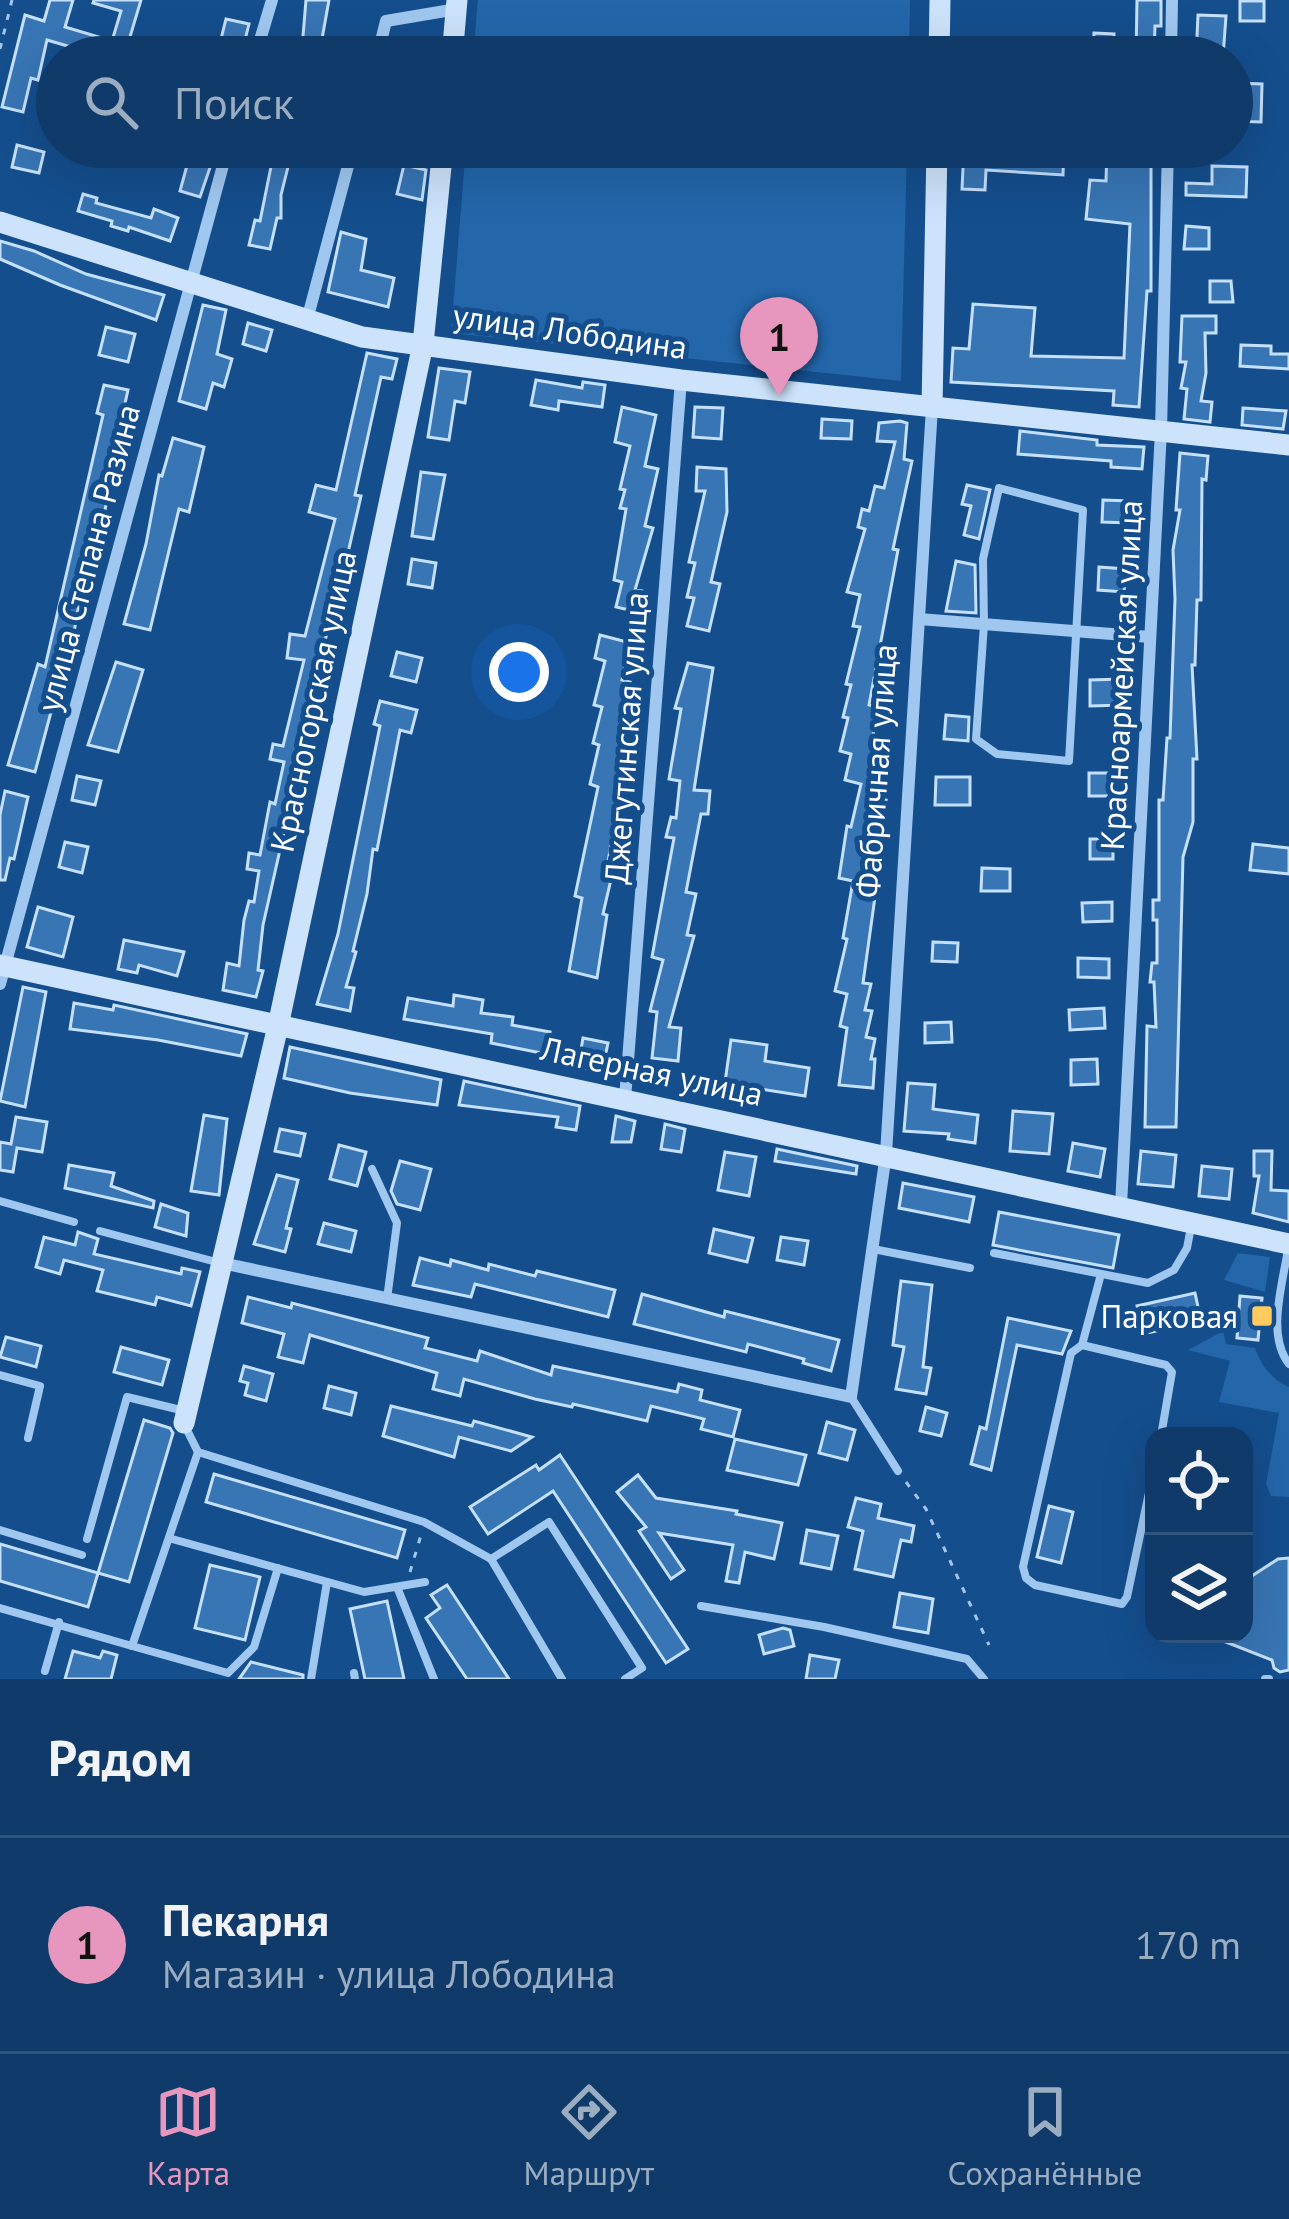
<!DOCTYPE html>
<html lang="ru">
<meta charset="utf-8">
<style>
:root{--surface:#0f3a6a;--page:#1d4572;--text:#f1f3f6;--muted:#9badc1;--line:#2f547e;--accent:#e797bd}
body{margin:0;font-family:"PT Sans",sans-serif;background:var(--page);color:var(--text)}
.controls{position:absolute;right:36px;bottom:36px;display:grid;overflow:hidden;border-radius:24px;box-shadow:0 12px 48px #0002}
.controls button{width:108px;height:108px;display:grid;place-items:center;padding:0;border:0;border-bottom:3px solid var(--line);background:var(--surface);color:var(--text);font:60px sans-serif}
.you{position:absolute;left:519px;top:672px;width:42px;height:42px;margin:-30px;border:9px solid #fff;border-radius:50%;background:#1a73e8;box-shadow:0 0 0 18px #1a73e833}
.badge{display:grid;place-items:center;width:78px;height:78px;border-radius:50%;background:var(--accent);color:#111;font-size:39px;font-weight:700}
.pin{position:absolute;translate:-50% -99px;filter:drop-shadow(0 3px 6px #0008)}
.pin::after{content:'';position:absolute;top:63px;width:42px;height:36px;background:inherit;clip-path:polygon(0 0,100% 0,50% 100%)}
.list{margin:0;padding:0;list-style:none}
h2{display:flex;justify-content:space-between;align-items:center;height:156px;margin:0;padding:0 48px;font-size:51px}
h2 small{font-size:39px;font-weight:400;color:var(--muted)}
.list li{display:grid;grid-template-columns:78px 1fr auto;gap:36px;align-items:center;box-sizing:border-box;height:216px;padding:0 48px;border-top:3px solid var(--line)}
.list b{display:block;font-size:45px;white-space:nowrap}
.list p{margin:0;font-size:39px;white-space:nowrap;color:var(--muted)}
.list em{font-size:39px;font-style:normal;color:var(--muted)}
.icon{flex:none;width:66px;height:66px;fill:none;stroke:currentColor;stroke-width:2;stroke-linecap:round;stroke-linejoin:round}
.map{position:relative;flex:none;width:1289px;height:1679px;overflow:hidden}
.search{position:absolute;background:var(--surface);box-shadow:0 12px 48px #0002;left:36px;right:36px;top:36px;height:132px;display:flex;align-items:center;gap:30px;box-sizing:border-box;padding:0 42px;border-radius:66px;color:var(--muted);font-size:45px}
.sheet{height:372px;background:var(--surface)}
nav{display:flex;justify-content:space-around;align-items:center;box-sizing:border-box;height:168px;border-top:3px solid var(--line);background:var(--surface);font-size:33px;color:var(--muted)}
nav a{display:grid;justify-items:center;gap:6px}
nav .on{color:var(--accent)}
.map>svg:first-child{display:block}
.green{fill:#2366aa}
.building{fill:#3875b4;stroke:#c5e0fc;stroke-width:3}
.lines{fill:none;stroke-linecap:round;stroke-linejoin:round}
.path{stroke:#9fc7f0;stroke-width:3;stroke-dasharray:6 9;stroke-linecap:butt}
.lane{stroke:#9fc7f0;stroke-width:8}
.street{stroke:#9fc7f0;stroke-width:12}
.secondary{stroke:#cde3fb;stroke-width:21}
.poi-dot{fill:#ffca5e;stroke:#144e8d;stroke-width:4.5}
.labels{text-anchor:middle;stroke-width:10;stroke-linejoin:round;paint-order:stroke}
.street-label{font-size:33px;fill:#fff;stroke:#144e8d}
.poi-label{font-size:33px;fill:#fff;stroke:#144e8d;text-anchor:end}
</style>
<div class="map">
<svg width="1289" height="1679" viewBox="0 0 1289 1679">
<rect width="100%" height="100%" fill="#144e8d"/>
<!-- green -->
<g class="green">
<polygon points="478,0 910,0 909,57 473,57"/>
<polygon points="466,147 907,147 901,381 451,333"/>
<polygon points="1238,1253 1270,1257 1265,1292 1224,1280"/>
<path d="M1223 1331 1226 1344 1255 1348C1261 1365 1272 1380 1289 1387V1497L1271 1496 1266 1484 1279 1413 1219 1402 1230 1361 1188 1350Z"/>
</g>
<!-- building -->
<g class="building">
<polygon points="50,0 73,0 65,27 112,41 121,11 93,3 94,0 141,0 124,57 105,57 47,40 38,80 31,78 23,112 2,107 25,15 44,21"/>
<polygon points="306,0 329,0 320,50 302,48"/>
<polygon points="1137,0 1161,0 1161,26 1155,26 1154,57 1136,57"/>
<rect x="1240" y="1" width="24" height="20"/>
<polygon points="1198,15 1226,16 1223,57 1196,57"/>
<polygon points="226,19 249,24 244,44 221,39"/>
<polygon points="1094,33 1114,34 1113,57 1093,57"/>
<polygon points="1232,83 1262,84 1261,122 1232,121"/>
<polygon points="17,145 44,152 39,173 12,167"/>
<polygon points="192,147 217,147 200,197 180,191"/>
<polygon points="275,147 293,147 281,195 281,218 277,218 270,249 249,245 255,220 260,221"/>
<polygon points="964,147 1064,147 1063,175 986,170 985,190 962,189"/>
<polygon points="1107,147 1151,150 1151,291 1147,291 1139,407 1113,405 1114,391 951,382 953,348 969,349 973,304 1035,308 1031,356 1124,358 1130,224 1086,219 1090,180 1106,181"/>
<polygon points="404,165 426,170 422,200 397,194"/>
<polygon points="1212,166 1247,167 1246,197 1186,195 1186,183 1212,184"/>
<polygon points="83,194 97,198 96,203 151,218 154,209 178,218 170,241 129,227 128,231 111,226 112,221 78,211"/>
<polygon points="1186,226 1209,228 1209,249 1184,249"/>
<polygon points="341,232 366,239 361,270 394,278 388,307 328,292"/>
<polygon points="0,241 34,251 86,274 164,295 156,320 60,285 0,259"/>
<polygon points="1210,281 1231,281 1233,302 1210,302"/>
<polygon points="203,305 226,310 217,354 232,359 224,387 213,383 206,409 179,401"/>
<polygon points="1182,316 1216,316 1216,333 1205,333 1206,373 1201,401 1212,402 1210,422 1184,419 1187,389 1181,388 1186,362 1180,362"/>
<polygon points="248,323 272,330 266,351 243,344"/>
<polygon points="106,327 135,334 128,362 99,355"/>
<polygon points="1241,345 1271,346 1271,354 1289,354 1289,369 1240,366"/>
<polygon points="367,353 397,359 392,379 381,377 355,495 361,496 331,627 328,626 305,750 308,751 292,797 263,925 258,970 263,971 256,997 223,990 227,963 239,966 244,920 249,901 254,902 259,871 247,869 249,853 260,855 270,802 275,804 284,762 270,759 273,744 283,746 304,660 287,658 290,634 305,636 335,519 309,512 316,485 336,490"/>
<polygon points="439,368 470,372 465,403 455,401 449,440 428,437"/>
<polygon points="536,380 582,388 583,382 605,385 602,407 559,401 558,410 531,405"/>
<polygon points="104,385 128,390 117,439 120,440 97,547 92,546 81,593 73,638 80,639 74,665 68,664 58,698 55,697 35,772 8,765 38,664 45,667 103,415 97,413"/>
<polygon points="622,407 656,415 645,466 658,469 645,526 653,528 635,590 642,591 637,612 616,607 622,582 614,580 626,509 620,508 625,490 620,489 630,446 615,442"/>
<polygon points="695,407 723,408 721,439 693,437"/>
<polygon points="1243,408 1286,411 1283,429 1242,425"/>
<polygon points="822,419 852,421 851,439 821,438"/>
<polygon points="900,421 907,423 904,459 912,461 893,549 898,550 869,705 879,708 872,740 880,742 870,796 886,800 881,821 875,820 864,864 873,866 867,895 875,897 863,983 871,984 865,1010 872,1011 866,1037 875,1039 871,1059 875,1059 873,1088 839,1085 847,1028 840,1026 847,994 835,991 847,939 843,938 853,881 839,878 847,826 851,827 861,784 845,780 851,754 840,751 848,718 843,717 851,685 846,684 860,627 853,626 860,595 847,592 865,529 858,527 862,509 869,511 875,486 884,488 895,442 877,441 879,423"/>
<polygon points="1020,431 1097,440 1097,445 1144,447 1142,469 1111,467 1111,461 1018,454"/>
<polygon points="173,438 204,447 189,512 179,509 150,630 124,624 146,544 159,475 162,476"/>
<polygon points="1180,453 1208,456 1206,480 1202,479 1201,600 1197,600 1195,665 1192,665 1197,759 1193,759 1193,822 1183,857 1176,1127 1145,1127 1147,1026 1156,1027 1154,982 1150,982 1152,963 1157,963 1157,920 1153,920 1153,900 1159,900 1159,800 1163,800 1167,738 1170,738 1175,599 1173,550 1180,510 1176,510"/>
<polygon points="697,467 726,469 727,512 711,582 720,584 709,631 687,626 694,598 687,597 695,563 689,562 705,491 696,491"/>
<polygon points="421,472 445,475 433,539 412,536"/>
<polygon points="967,485 990,490 979,539 964,535 971,506 962,504"/>
<polygon points="1103,500 1130,501 1130,523 1102,522"/>
<polygon points="412,559 436,563 432,588 408,584"/>
<polygon points="956,561 975,565 976,613 946,611"/>
<polygon points="1099,567 1126,569 1124,592 1098,590"/>
<polygon points="600,635 631,643 622,680 630,682 619,729 625,730 617,764 624,766 606,874 612,875 603,914 607,915 597,978 569,971 582,898 575,896 598,787 590,784 599,745 593,743 602,707 594,705 605,661 595,658"/>
<polygon points="397,652 422,658 416,682 391,676"/>
<polygon points="116,662 143,670 118,752 88,745"/>
<polygon points="688,663 713,668 694,790 710,791 708,814 701,814 686,892 696,894 687,935 694,936 669,1027 681,1028 678,1061 652,1058 657,1012 650,1011 663,960 652,957 674,838 666,837 671,817 676,818 680,781 669,779 681,709 675,708"/>
<polygon points="1123,679 1124,705 1090,706 1090,680"/>
<polygon points="380,701 417,710 411,733 400,730 377,850 373,849 367,894 353,951 356,952 346,987 354,988 350,1011 317,1004 338,934 380,726 374,724"/>
<polygon points="946,715 969,717 968,741 944,739"/>
<rect x="1089" y="773" width="27" height="23"/>
<polygon points="77,776 101,781 95,805 72,800"/>
<polygon points="936,777 970,777 970,805 935,805"/>
<polygon points="5,791 28,797 14,859 10,858 5,880 0,880 0,815"/>
<rect x="1090" y="839" width="23" height="20"/>
<polygon points="65,842 88,847 82,873 59,867"/>
<polygon points="1253,844 1289,848 1289,874 1250,870"/>
<polygon points="982,868 1010,869 1010,891 981,891"/>
<polygon points="1112,902 1112,921 1083,922 1082,903"/>
<polygon points="38,907 73,917 63,957 27,947"/>
<polygon points="124,940 184,952 177,976 139,965 137,973 118,969"/>
<polygon points="933,942 958,943 957,962 932,961"/>
<polygon points="1078,958 1109,959 1109,978 1078,977"/>
<polygon points="23,987 46,992 25,1107 0,1101"/>
<polygon points="454,995 483,1000 481,1013 513,1017 512,1025 550,1032 546,1054 491,1043 492,1034 404,1019 408,998 453,1006"/>
<polygon points="74,1003 113,1010 114,1005 247,1034 241,1056 158,1040 70,1029"/>
<polygon points="1104,1008 1105,1028 1070,1030 1069,1010"/>
<polygon points="951,1022 952,1042 925,1043 925,1023"/>
<polygon points="583,1038 608,1043 602,1072 578,1067"/>
<polygon points="731,1040 767,1045 765,1061 809,1068 805,1096 761,1089 760,1094 724,1089"/>
<polygon points="290,1047 441,1080 437,1105 350,1093 284,1078"/>
<polygon points="1097,1059 1098,1084 1071,1085 1071,1060"/>
<polygon points="464,1081 580,1106 576,1130 556,1127 558,1117 459,1105"/>
<polygon points="908,1083 935,1085 933,1109 978,1115 975,1143 948,1139 949,1134 904,1131"/>
<polygon points="1013,1111 1053,1114 1049,1154 1010,1151"/>
<polygon points="204,1115 227,1119 219,1195 191,1191"/>
<polygon points="616,1116 635,1121 631,1142 612,1142"/>
<polygon points="16,1117 47,1122 42,1152 17,1148 13,1172 0,1170 0,1142 11,1144"/>
<polygon points="665,1124 685,1129 681,1152 661,1149"/>
<polygon points="280,1129 305,1134 300,1156 275,1151"/>
<polygon points="1073,1143 1105,1149 1100,1177 1068,1171"/>
<polygon points="339,1145 366,1152 357,1186 330,1179"/>
<polygon points="777,1149 857,1166 856,1174 775,1161"/>
<polygon points="1141,1151 1176,1155 1173,1187 1138,1184"/>
<polygon points="1254,1151 1272,1151 1271,1190 1289,1191 1289,1222 1253,1213 1259,1176 1254,1176"/>
<polygon points="725,1152 756,1157 749,1196 718,1190"/>
<polygon points="400,1161 431,1169 420,1210 397,1204 391,1191"/>
<polygon points="69,1165 114,1173 111,1186 154,1201 153,1208 65,1188"/>
<polygon points="1202,1166 1232,1169 1229,1199 1199,1196"/>
<polygon points="277,1175 298,1180 286,1228 291,1229 285,1252 254,1244"/>
<polygon points="903,1183 974,1197 969,1222 899,1208"/>
<polygon points="161,1204 188,1213 186,1236 155,1227"/>
<polygon points="999,1212 1119,1235 1113,1268 993,1245"/>
<polygon points="324,1223 356,1231 351,1252 318,1244"/>
<polygon points="714,1229 753,1238 747,1262 709,1253"/>
<polygon points="78,1232 98,1239 94,1254 181,1274 182,1268 200,1272 191,1306 157,1297 155,1305 97,1291 103,1270 64,1260 60,1274 36,1267 44,1237 75,1245"/>
<polygon points="781,1237 808,1241 804,1265 777,1260"/>
<polygon points="420,1258 450,1266 451,1260 488,1270 489,1264 535,1276 537,1271 615,1290 608,1317 475,1284 471,1297 413,1285"/>
<polygon points="901,1281 932,1285 923,1367 931,1368 926,1394 896,1389 904,1347 893,1345"/>
<polygon points="1195,1293 1201,1321 1143,1334 1137,1306"/>
<polygon points="642,1294 724,1317 725,1311 839,1340 831,1371 803,1363 804,1359 748,1344 746,1352 634,1324"/>
<polygon points="1240,1296 1262,1298 1258,1340 1237,1338"/>
<polygon points="248,1297 291,1308 292,1303 428,1338 425,1348 477,1361 480,1351 551,1375 553,1366 677,1392 679,1384 702,1390 700,1400 740,1410 733,1437 701,1429 704,1419 651,1406 647,1421 573,1404 572,1407 535,1399 464,1379 460,1396 433,1389 437,1373 310,1335 303,1363 278,1357 284,1334 242,1323"/>
<polygon points="1008,1318 1071,1331 1062,1354 1017,1345 991,1470 971,1464 980,1427 986,1429"/>
<polygon points="6,1337 41,1346 36,1367 0,1357"/>
<polygon points="121,1347 169,1360 162,1385 114,1372"/>
<polygon points="244,1366 273,1374 266,1401 245,1395 248,1383 240,1381"/>
<polygon points="329,1386 356,1393 351,1415 324,1408"/>
<polygon points="391,1406 472,1426 474,1421 532,1437 511,1451 459,1437 454,1457 383,1436"/>
<polygon points="926,1407 947,1413 941,1436 920,1431"/>
<polygon points="144,1420 170,1428 173,1433 129,1582 98,1573"/>
<polygon points="827,1422 855,1430 847,1460 819,1453"/>
<polygon points="735,1439 806,1455 798,1485 727,1470"/>
<polygon points="560,1455 688,1649 666,1663 553,1491 488,1534 470,1507 536,1465 539,1470"/>
<polygon points="214,1474 405,1530 397,1558 206,1502"/>
<polygon points="638,1475 656,1498 737,1511 736,1514 782,1523 774,1559 745,1552 739,1583 726,1581 733,1545 659,1533 684,1570 671,1579 639,1531 646,1527 617,1492"/>
<polygon points="856,1498 881,1504 878,1518 914,1526 911,1542 901,1540 893,1577 855,1569 863,1531 848,1527"/>
<polygon points="1049,1506 1073,1512 1061,1563 1037,1557"/>
<polygon points="807,1530 838,1536 831,1569 801,1563"/>
<polygon points="0,1544 98,1573 88,1607 0,1581"/>
<polygon points="1289,1558 1289,1670 1280,1672 1274,1668 1272,1660 1208,1635 1244,1634 1244,1581 1278,1559"/>
<polygon points="210,1565 260,1577 245,1640 195,1628"/>
<polygon points="447,1585 509,1679 467,1679 426,1618 440,1608 431,1595"/>
<polygon points="900,1593 933,1599 928,1633 894,1627"/>
<polygon points="387,1601 404,1679 365,1679 350,1609"/>
<polygon points="783,1628 790,1630 794,1646 764,1654 759,1635"/>
<polygon points="73,1651 100,1658 103,1651 117,1655 111,1679 65,1679"/>
<polygon points="810,1655 839,1660 835,1679 806,1679"/>
<polygon points="251,1662 303,1675 303,1679 239,1679"/>
</g>
<g class="lines">
<!-- path -->
<g class="path">
<polyline points="0,49 12,0"/>
<polyline points="906,1482 926,1509 989,1645"/>
<polyline points="410,1572 421,1535"/>
</g>
<!-- lane -->
<g class="lane">
<polygon points="999,488 1083,510 1069,761 997,754 976,739 984,624 983,559"/>
<polyline points="372,1169 397,1223 387,1299"/>
<polyline points="0,1201 74,1222"/>
<polyline points="100,1231 220,1263"/>
<polyline points="873,1249 970,1268"/>
<path d="M1288 1249C1283 1283 1266 1335 1289 1364"/>
<polyline points="994,1253 1148,1283 1174,1270 1187,1248 1191,1227"/>
<polyline points="1101,1274 1082,1345 1071,1353 1023,1567 1026,1578 1035,1585 1122,1604 1127,1597 1154,1469"/>
<polyline points="1082,1345 1166,1365 1172,1372 1161,1436"/>
<polyline points="0,1375 40,1386 28,1438"/>
<polyline points="851,1397 898,1471"/>
<polyline points="185,1426 198,1452 424,1522 491,1559 549,1522 642,1668 625,1679"/>
<polyline points="0,1530 82,1555"/>
<polyline points="87,1539 127,1397 185,1411"/>
<polyline points="172,1539 364,1592 425,1582"/>
<polyline points="491,1559 562,1679"/>
<polyline points="397,1587 434,1679"/>
<polyline points="701,1606 824,1627 967,1659 984,1679"/>
<polyline points="0,1608 132,1646 198,1452"/>
<polyline points="132,1646 228,1673 254,1647 278,1568"/>
<polyline points="45,1671 59,1622"/>
<polyline points="354,1673 355,1679"/>
<polyline points="311,1679 327,1582"/>
<polyline points="1265,1679 1269,1679"/>
</g>
<!-- street -->
<g class="street">
<polyline points="255,57 272,0"/>
<polyline points="377,57 386,21 457,9"/>
<polyline points="1171,57 1172,0"/>
<polyline points="307,320 353,147"/>
<polyline points="919,619 1150,637"/>
<polyline points="0,984 228,147"/>
<polyline points="625,1099 681,380"/>
<polyline points="1121,1206 1161,430 1168,147"/>
<polyline points="222,1263 851,1397 886,1154 932,407"/>
</g>
<!-- secondary -->
<g class="secondary">
<polyline points="452,57 457,0"/>
<polyline points="939,57 940,0"/>
<polyline points="0,222 362,337 681,380 1289,445"/>
<polyline points="932,407 937,147"/>
<polyline points="0,965 1289,1244"/>
<polyline points="184,1423 278,1026 423,344 443,147"/>
</g>
</g>
<!-- markers -->
<rect class="poi-dot" x="1250" y="1304" width="24" height="24" rx="6"/>
<g class="labels">
<!-- street labels -->
<g class="street-label">
<text transform="translate(570 331) rotate(8)" y="12">улица Лободина</text>
<text transform="translate(88 558) rotate(-75)" y="12">улица Степана Разина</text>
<text transform="translate(1121 675) rotate(-87)" y="12">Красноармейская улица</text>
<text transform="translate(313 701) rotate(-78)" y="12">Красногорская улица</text>
<text transform="translate(626 738) rotate(-86)" y="12">Джегутинская улица</text>
<text transform="translate(876 771) rotate(-86)" y="12">Фабричная улица</text>
<text transform="translate(652 1071) rotate(12)" y="12">Лагерная улица</text>
</g>
<!-- poi labels -->
<g class="poi-label">
<text x="1238" y="1328">Парковая</text>
</g>
</g>
</svg>
<div class="controls">
<button><svg class="icon" aria-label="locate" viewBox="0 0 24 24"><circle cx="12" cy="12" r="6"/><path d="M12 2v4M12 18v4M2 12h4M18 12h4"/></svg></button>
<button><svg class="icon" aria-label="layers" viewBox="0 0 24 24"><path d="M12 4l9 5-9 5-9-5zM3 14l9 5 9-5"/></svg></button>
</div>
<div class="you"></div>
<div class="pin badge" style="left:779px;top:396px">1</div>
<div class="search"><svg class="icon" aria-label="search" viewBox="0 0 24 24"><circle cx="10" cy="10" r="6"/><path d="M15 15l6 6"/></svg>Поиск</div>
</div>
<section class="sheet">
<h2>Рядом<small></small></h2>
<ul class="list">
<li><span class="badge">1</span><div><b>Пекарня</b><p>Магазин · улица Лободина</p></div><em>170 m</em></li>
</ul>
</section>
<nav>
<a class="on"><svg class="icon" aria-label="map" viewBox="0 0 24 24"><path d="M3 6l6-2 6 2 6-2v14l-6 2-6-2-6 2zM9 4v14M15 6v14"/></svg>Карта</a>
<a><svg class="icon" aria-label="directions" viewBox="0 0 24 24"><path d="M12 3l9 9-9 9-9-9zM9 14v-3h6M13 9l2 2-2 2"/></svg>Маршрут</a>
<a><svg class="icon" aria-label="saved" viewBox="0 0 24 24"><path d="M7 4h10v16l-5-4-5 4z"/></svg>Сохранённые</a>
</nav>
